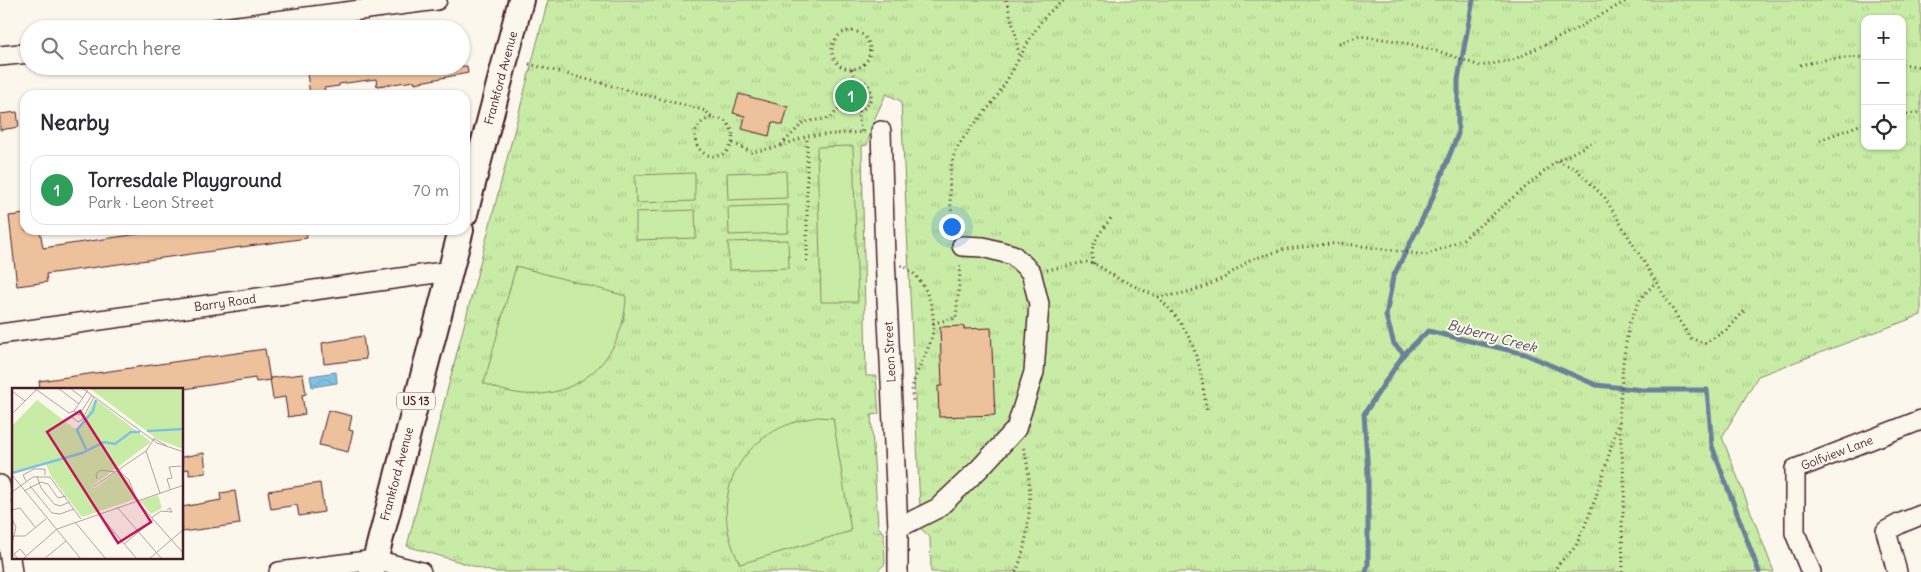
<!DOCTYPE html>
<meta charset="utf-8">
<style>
:root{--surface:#fff;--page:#f7f7f7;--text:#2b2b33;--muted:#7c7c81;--line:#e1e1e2;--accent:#4a1f2b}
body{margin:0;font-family:Delius,sans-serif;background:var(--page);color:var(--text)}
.controls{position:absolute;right:15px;top:15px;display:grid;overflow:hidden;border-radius:10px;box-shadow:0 1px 4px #0004}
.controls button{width:45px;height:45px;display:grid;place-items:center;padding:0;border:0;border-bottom:1px solid var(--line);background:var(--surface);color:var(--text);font:25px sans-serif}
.you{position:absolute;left:951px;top:226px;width:18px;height:18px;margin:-12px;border:4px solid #fff;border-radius:50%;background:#1a73e8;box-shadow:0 0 0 8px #1a73e833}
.badge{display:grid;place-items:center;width:32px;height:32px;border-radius:50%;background:var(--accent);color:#fff;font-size:16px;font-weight:700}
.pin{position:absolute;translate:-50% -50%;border:2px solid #fff;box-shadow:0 1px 5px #0006}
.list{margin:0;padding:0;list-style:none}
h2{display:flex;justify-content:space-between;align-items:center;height:65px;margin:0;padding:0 20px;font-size:21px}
h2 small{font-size:16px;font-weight:400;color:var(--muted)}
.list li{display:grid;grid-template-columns:32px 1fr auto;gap:15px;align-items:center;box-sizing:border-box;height:70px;margin:0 10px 10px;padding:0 10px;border:1px solid var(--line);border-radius:15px}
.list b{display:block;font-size:19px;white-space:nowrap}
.list p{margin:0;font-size:16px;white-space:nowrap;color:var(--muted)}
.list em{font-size:16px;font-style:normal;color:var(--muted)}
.icon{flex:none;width:28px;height:28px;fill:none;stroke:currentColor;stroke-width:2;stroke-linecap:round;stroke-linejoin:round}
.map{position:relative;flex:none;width:1921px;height:572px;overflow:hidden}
.search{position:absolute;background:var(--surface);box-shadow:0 1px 4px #0004;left:20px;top:20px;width:450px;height:55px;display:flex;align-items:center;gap:12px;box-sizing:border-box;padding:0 18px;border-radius:28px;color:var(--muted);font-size:19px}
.panel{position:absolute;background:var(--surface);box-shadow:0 1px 4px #0004;left:20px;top:90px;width:450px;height:145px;border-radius:15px}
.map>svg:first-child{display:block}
.grass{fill:url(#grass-tufts);stroke:#898668;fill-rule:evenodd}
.garden{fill:#c8eca5;stroke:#898668}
.water{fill:url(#water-waves);stroke:#6b8199}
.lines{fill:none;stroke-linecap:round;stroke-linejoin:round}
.stream{stroke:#6b8199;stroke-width:5}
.building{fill:#edc19c;stroke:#4a1f2b}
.minor-casing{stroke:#4a1f2b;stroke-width:22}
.major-casing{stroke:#4a1f2b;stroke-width:28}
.path{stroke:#4a1f2b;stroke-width:3;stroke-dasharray:1 4;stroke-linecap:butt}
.minor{stroke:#fbf7ec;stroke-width:19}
.major{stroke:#fbf7ec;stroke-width:24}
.labels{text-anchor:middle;stroke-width:4;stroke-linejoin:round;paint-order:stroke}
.shield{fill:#fbf7ec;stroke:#7f6065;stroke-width:1}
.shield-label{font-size:11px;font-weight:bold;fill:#4a1f2b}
.street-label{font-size:12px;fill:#4a1f2b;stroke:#fbf7ec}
.water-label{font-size:14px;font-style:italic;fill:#5a5062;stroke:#fbf7ec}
.inset-river{fill:none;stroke:#81c2e2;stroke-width:2.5}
.inset-road{fill:none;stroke:#b4a19f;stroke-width:1}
.view{fill:#c2185b;fill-opacity:0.15;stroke:#c2185b;stroke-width:2.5}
.inset-edge{fill:none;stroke:#4a1f2b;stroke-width:2.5}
</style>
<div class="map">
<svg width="1921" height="572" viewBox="0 0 1921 572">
<defs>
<pattern id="grass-tufts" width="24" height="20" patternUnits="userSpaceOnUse" patternTransform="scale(1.25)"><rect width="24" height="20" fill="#c8eca5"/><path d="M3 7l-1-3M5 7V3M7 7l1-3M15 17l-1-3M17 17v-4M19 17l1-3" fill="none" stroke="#adca8e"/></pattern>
<pattern id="water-waves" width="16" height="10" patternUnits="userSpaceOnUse" patternTransform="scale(1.25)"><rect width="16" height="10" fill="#81c2e2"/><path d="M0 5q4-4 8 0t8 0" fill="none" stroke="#71a6c2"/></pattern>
</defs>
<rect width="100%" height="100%" fill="#fbf7ec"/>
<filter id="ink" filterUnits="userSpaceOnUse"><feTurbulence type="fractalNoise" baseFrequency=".02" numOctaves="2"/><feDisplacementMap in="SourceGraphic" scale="10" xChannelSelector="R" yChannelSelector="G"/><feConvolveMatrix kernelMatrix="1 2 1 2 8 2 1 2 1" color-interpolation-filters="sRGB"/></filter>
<g filter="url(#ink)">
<!-- grass -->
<path class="grass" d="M548 0H1921V315L1758 376 1722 437 1774 572H931L930 537 921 529 901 101 886 94 874 120 867 145 862 146 866 376H876L879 414 871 415 878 526 884 534 885 564 876 572H493L407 546ZM1865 19H1902V146H1865Z"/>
<!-- garden -->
<g class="garden">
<polygon points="853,146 858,302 821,302 817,147"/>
<polygon points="786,171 787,198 728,200 727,173"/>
<polygon points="695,173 695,201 636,203 635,175"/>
<polygon points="788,205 788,233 729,235 728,207"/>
<polygon points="695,210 696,238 636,240 636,212"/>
<polygon points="788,240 789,268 729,270 728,242"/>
<path d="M516 266 626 296C624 374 554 416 484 383Z"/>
<path d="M818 417 833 418 851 531 740 564C704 495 742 427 818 417Z"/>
</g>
<!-- water -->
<polygon class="water" points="336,372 337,383 312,387 310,376"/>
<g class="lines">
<!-- stream -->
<g class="stream">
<polyline points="1404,354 1394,344 1386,316 1393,277 1430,204 1458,134 1458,80 1473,0"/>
<polyline points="1366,572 1368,564 1368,474 1364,414 1404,354 1428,331 1525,354 1596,385 1643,390 1707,390 1712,446 1759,572"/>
</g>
</g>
<!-- building -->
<g class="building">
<polygon points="306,66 411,66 411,68 467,66 468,73 415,83 415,81 377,86 376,79 339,84 339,86 324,88 325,95 310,95"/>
<polygon points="739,94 788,107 783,125 772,122 769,136 742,129 745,116 733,113"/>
<polygon points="17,112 19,127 0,130 0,114"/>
<polygon points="25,214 25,230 40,230 43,248 165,230 306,230 307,238 46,274 47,282 17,286 9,216"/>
<polygon points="964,326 964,329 991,328 995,415 939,417 938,386 942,386 940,327"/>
<polygon points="363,336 366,359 324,364 322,343"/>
<polygon points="265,349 270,380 256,382 255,378 178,390 40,390 39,381"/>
<polygon points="303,374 306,394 302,395 305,414 288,417 285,397 273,399 270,378"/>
<polygon points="328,410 352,416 349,430 353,431 348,452 319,445"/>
<polygon points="204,453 206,473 189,475 189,469 182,470 182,457"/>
<polygon points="320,483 324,512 299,516 297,505 271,509 268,491"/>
<polygon points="235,491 240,524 182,532 182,507 221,500 220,493"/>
</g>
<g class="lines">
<!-- minor casing -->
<g class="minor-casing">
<g id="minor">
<polyline points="214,29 437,0"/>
<polyline points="0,56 29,53"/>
<polyline points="881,131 885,257 898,528 898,572"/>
<polyline points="0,334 450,271"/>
<polyline points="0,485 12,572"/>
<polyline points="898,528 938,508 979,469 1016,429 1034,372 1039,304 1031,272 1013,255 983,247 962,246"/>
<polyline points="279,572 375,560 421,572"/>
<polyline points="1811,572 1795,533 1795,469 1921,420"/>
<polyline points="1897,572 1886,531 1901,523 1921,515"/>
</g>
</g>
<!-- major casing -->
<g class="major-casing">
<g id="major">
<polyline points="465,214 521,0"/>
<polyline points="372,572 461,230"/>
</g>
</g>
<!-- path -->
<g class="path">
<polyline points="1006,0 1016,36 1019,58"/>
<circle cx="851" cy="50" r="19"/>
<polyline points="1339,43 1360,36 1397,41 1441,52 1480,66 1513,60 1576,29 1628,0"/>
<polyline points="529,64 706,111 712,118"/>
<polyline points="1902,64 1921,67"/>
<polyline points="1800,65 1829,59 1865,57"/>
<polyline points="852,69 856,78"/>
<circle cx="855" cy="95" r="16"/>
<polyline points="857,111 862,133"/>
<polyline points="1902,115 1921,112"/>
<circle cx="714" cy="137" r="19"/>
<polyline points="1820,140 1865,123"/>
<polyline points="733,143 751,152 779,147 807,136 865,132"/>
<polyline points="781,145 804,122 830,118 843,105"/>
<polyline points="1558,161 1576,169 1605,198 1690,338 1705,343 1728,329 1746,309"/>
<path d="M956 230C950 211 947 182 952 162 958 136 986 115 999 93 1014 70 1025 45 1040 23 1046 15 1056 5 1065 0"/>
<polyline points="807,261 807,136"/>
<path d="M1094 264C1087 245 1101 232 1111 218"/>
<path d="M901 265C924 275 936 307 933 331 930 350 917 367 913 385 911 391 913 398 913 404"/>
<polyline points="1047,270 1086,262 1097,265 1119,279 1158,297 1180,294 1204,287 1225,277 1250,260 1285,249 1340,243 1426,255 1462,240 1557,161 1595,141"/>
<path d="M1158 297C1197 335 1199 361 1207 412"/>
<polyline points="933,323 956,318 961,263"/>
<path d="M1016 572C1031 538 1034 481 1023 446"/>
<path d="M1554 572C1559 560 1570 555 1576 545 1594 510 1607 461 1618 423"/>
<polyline points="1623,572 1622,524 1625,491 1619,420 1623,363 1629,323 1641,298 1656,282"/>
</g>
<!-- minor -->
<use href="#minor" class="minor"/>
<!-- major -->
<use href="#major" class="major"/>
</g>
</g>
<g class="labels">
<!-- shield labels -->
<rect class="shield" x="397" y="392.5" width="38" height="17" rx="4"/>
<g class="shield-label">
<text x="416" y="405">US 13</text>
</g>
<!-- street labels -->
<g class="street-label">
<text transform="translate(501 78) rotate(-75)" y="4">Frankford Avenue</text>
<text transform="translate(225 303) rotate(-8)" y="4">Barry Road</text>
<text transform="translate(890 352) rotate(-93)" y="4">Leon Street</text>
<text transform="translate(1837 453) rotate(-21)" y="4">Golfview Lane</text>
<text transform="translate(397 474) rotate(-75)" y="4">Frankford Avenue</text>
</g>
<!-- water labels -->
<g class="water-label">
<text transform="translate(1492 336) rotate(15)" y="5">Byberry Creek</text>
</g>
</g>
<!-- overview -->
<g transform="translate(12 388)">
<rect width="171" height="171" fill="#fbf7ec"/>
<path d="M77 0H171V61L145 51ZM83 11 139 54 79 99 83 100 106 83 118 95 123 111 70 129 39 88 34 76 0 86V38L25 12 62 40H67Z" fill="#c8eca5"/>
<path d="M146 107 150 120 139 126 128 113Z" fill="#c8eca5"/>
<path class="inset-river" d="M135 43 172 41M74 61 65 42 81 23 84 12M0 85 70 65 92 54 103 56 119 44H128"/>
<path class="inset-road" d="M22 0 57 25 62 23 76 2M46 0 67 16M58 0 71 10M70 0 145 55 172 64M0 3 13 13M62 23 67 27 80 7M0 26 24 2M58 28 66 34 70 32 82 9M141 50 155 58M134 63 148 105M106 82 117 92 125 113 172 166M0 87 69 171M25 88 29 100 42 116 48 118 58 114M85 91 84 86 89 82 103 84M14 93 11 87 22 81H33V87M18 98 40 125 48 126 62 121M81 99 134 63 142 51M158 101 155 91 160 90 157 79 169 78M12 103 29 94 36 96 46 110 54 108M0 104 21 89H38L69 131M105 119 150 171M0 122 8 120 23 139M87 126 125 171M139 130 149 123 160 124 158 120 155 122M0 131 4 139 0 156M63 134 94 171M0 148H13L34 131M112 156 141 132M6 171 2 166 8 161 14 168M11 171 45 141 172 97M32 171 54 153M137 171 172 141"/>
<path class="view" d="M68 23 139 134 106 155 35 44Z"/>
<rect width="171" height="171" class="inset-edge"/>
</g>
</svg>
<div class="controls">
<button>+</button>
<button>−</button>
<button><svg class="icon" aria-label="locate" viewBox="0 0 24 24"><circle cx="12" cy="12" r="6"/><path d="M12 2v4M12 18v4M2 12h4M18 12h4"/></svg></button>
</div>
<div class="you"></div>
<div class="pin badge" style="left:851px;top:96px;background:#2e9e5b">1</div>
<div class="search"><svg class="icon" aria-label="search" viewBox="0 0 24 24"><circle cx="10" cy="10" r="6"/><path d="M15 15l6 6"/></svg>Search here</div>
<section class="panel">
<h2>Nearby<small></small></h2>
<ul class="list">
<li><span class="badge" style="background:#2e9e5b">1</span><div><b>Torresdale Playground</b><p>Park · Leon Street</p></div><em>70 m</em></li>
</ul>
</section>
</div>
